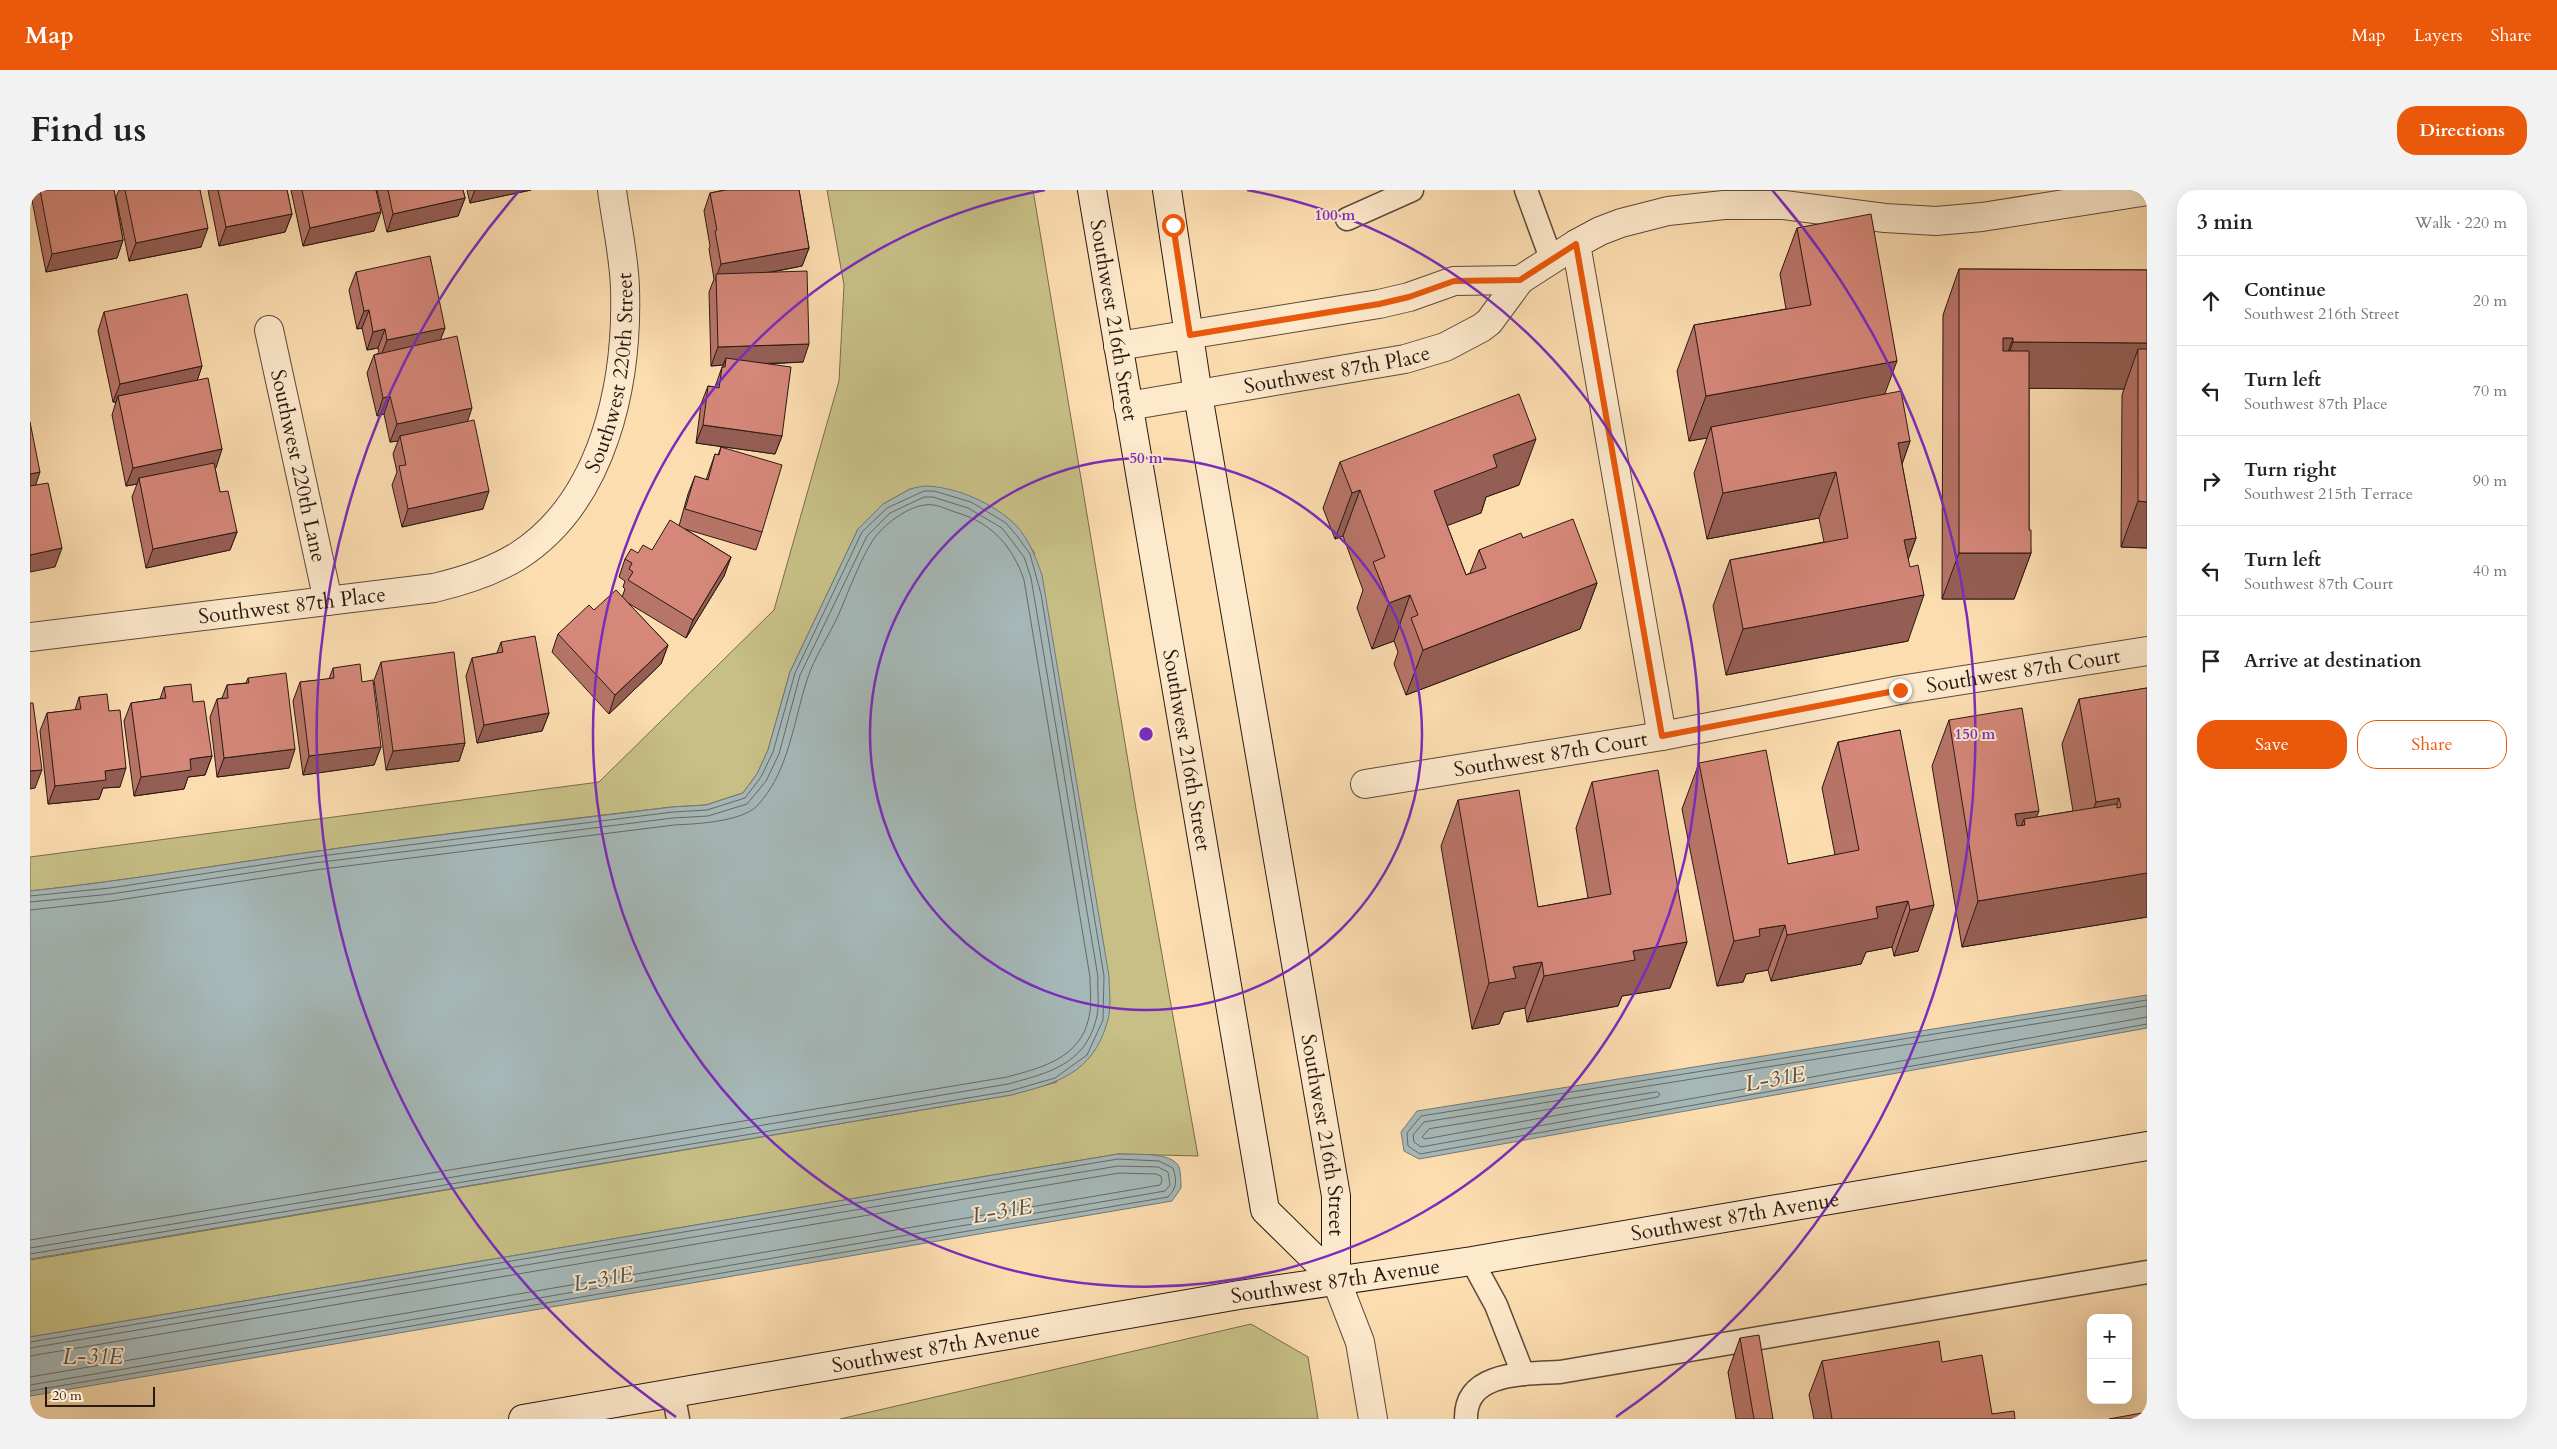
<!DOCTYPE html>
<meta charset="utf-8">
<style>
:root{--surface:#fff;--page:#f2f2f2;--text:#222;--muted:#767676;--line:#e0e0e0;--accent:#ea580c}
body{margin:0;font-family:Cardo,serif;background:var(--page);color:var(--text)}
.controls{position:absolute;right:15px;bottom:15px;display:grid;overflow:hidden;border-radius:10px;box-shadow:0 5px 20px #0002}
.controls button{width:45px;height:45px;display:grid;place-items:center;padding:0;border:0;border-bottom:1px solid var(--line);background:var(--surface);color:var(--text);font:25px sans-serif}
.scale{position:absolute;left:15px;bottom:12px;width:110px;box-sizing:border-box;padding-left:5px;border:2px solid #2a1912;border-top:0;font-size:14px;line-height:18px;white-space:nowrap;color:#2a1912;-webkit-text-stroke:4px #fde9cc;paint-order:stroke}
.stop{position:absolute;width:15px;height:15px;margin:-11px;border:4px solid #ea580c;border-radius:50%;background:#fff}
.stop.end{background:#ea580c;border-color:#fff;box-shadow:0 1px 5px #0008}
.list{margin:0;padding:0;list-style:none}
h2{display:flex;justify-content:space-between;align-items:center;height:65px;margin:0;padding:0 20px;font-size:21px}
h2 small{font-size:16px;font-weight:400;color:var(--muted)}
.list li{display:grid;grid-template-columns:32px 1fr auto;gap:15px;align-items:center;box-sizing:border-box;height:90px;padding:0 20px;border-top:1px solid var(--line)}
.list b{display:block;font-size:19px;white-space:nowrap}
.list p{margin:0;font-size:16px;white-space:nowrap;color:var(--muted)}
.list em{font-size:16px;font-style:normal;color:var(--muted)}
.actions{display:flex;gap:10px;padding:15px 20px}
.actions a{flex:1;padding:11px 0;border:1px solid var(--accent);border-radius:20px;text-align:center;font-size:18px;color:var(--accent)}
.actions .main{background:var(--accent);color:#fff}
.icon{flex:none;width:28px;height:28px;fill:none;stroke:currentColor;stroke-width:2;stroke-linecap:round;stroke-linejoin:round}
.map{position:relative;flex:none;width:2117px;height:1229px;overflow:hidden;border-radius:20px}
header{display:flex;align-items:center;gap:30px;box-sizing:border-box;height:70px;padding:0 25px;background:var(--accent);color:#fff}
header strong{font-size:24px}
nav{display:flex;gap:28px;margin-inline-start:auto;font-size:18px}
.intro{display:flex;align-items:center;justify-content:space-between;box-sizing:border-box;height:120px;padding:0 30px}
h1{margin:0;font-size:35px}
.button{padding:12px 22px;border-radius:20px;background:var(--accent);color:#fff;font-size:18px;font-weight:700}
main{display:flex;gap:30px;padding:0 30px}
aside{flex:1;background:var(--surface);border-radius:20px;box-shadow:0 5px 20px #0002}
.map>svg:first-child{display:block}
.green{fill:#c7bf86;stroke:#786c4c}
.water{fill:#a5b8b8;stroke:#747876}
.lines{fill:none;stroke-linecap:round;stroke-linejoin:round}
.shore{stroke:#686865;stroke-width:1}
.lane-casing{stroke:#5e4a3a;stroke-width:25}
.street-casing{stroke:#5e4a3a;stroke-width:30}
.secondary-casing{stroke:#2a1912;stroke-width:30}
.lane{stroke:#fde9cc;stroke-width:22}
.street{stroke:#fde9cc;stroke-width:28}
.secondary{stroke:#fde9cc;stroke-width:28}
.wall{fill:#b77468;stroke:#2a1912}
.shaded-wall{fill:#955e55;stroke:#2a1912}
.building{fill:#d58779;stroke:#2a1912}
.route{stroke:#ea580c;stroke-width:6}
.ring{fill:none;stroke:#7b2cbf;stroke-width:2.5}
.labels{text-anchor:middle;stroke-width:4;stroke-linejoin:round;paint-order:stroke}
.street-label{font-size:21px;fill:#2a1912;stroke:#fde9cc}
.water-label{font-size:22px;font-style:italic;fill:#55514c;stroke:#fde9cc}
.centre{fill:#7b2cbf;stroke:#fde9cc;stroke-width:2.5}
.ring-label{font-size:15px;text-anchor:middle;font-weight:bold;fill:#7b2cbf;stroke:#fde9cc;stroke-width:4;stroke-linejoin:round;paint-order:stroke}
</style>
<header>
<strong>Map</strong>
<nav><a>Map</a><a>Layers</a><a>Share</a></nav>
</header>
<div class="intro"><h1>Find us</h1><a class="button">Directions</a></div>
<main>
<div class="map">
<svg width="2117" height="1229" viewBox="0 0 2117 1229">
<rect width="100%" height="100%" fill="#fcddb0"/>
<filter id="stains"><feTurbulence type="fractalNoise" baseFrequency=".004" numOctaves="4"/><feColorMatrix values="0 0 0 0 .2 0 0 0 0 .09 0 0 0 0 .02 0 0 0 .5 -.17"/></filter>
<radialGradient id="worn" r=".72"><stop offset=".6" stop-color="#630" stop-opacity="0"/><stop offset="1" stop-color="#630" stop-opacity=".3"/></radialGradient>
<!-- green -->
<g class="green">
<path d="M797 0H1003L1106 619 1168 966 1088 964 0 1147V1070L981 905 1027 892 1004 362 979 329 880 299 853 314 828 339 760 482 738 560 727 584 713 603 676 615 642 617C522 631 401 645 281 662 188 675 94 691 0 701V667L569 592 744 420 809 191 814 95Z"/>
<polygon points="1221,1134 1278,1167 1288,1229 810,1229"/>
</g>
<!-- water -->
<g class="water">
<path d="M893 296C922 296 956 310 979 329 996 342 1005 365 1012 385L1079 786C1079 800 1082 819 1077 833 1062 884 1027 893 981 905L0 1069V701C94 691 188 675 281 662 401 645 522 632 642 617L676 615 713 603 727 584 738 560 760 482 828 339 853 314 880 299Z"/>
<polygon points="2117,805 2117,838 1389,969 1374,961 1371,942 1387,921"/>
<path d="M1088 964C1103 965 1142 961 1149 977 1151 983 1151 992 1151 998L1142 1011 0 1206V1147Z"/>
</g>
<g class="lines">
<!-- shore -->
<g class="shore">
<polyline points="0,706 80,698 283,667 643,622 677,620 715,608 731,587 743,562 765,483 832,342 857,318 894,301 904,301 941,312 976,333 987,346 1000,364 1011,404 1074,786 1073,830 1057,865 1025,888 980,901 0,1064"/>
<path d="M0 712 81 704 284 673 643 628 678 626 717 614 736 591 749 564 770 485 837 346 860 323 894 307H903L938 318 972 338 994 367 1001 388 1068 787C1067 800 1070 817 1066 830 1054 875 1018 883 978 894L0 1058"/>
<path d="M0 720 82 711 285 680 644 635C665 634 711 632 727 616 759 582 763 533 777 490 784 468 798 447 808 426 818 403 830 370 843 350 853 335 877 317 895 315 906 313 918 320 928 323 962 333 983 357 994 390L1060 787C1060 800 1062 814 1059 827 1051 868 1011 878 977 887L0 1050"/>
<polyline points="2117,810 1391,926 1377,943 1378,956 1390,964 2117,834"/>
<polyline points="2117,816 1394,932 1383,945 1384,952 1391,957 2117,827"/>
<polygon points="1627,902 1630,904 1628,907 1395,949 1392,947 1399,939"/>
<path d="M0 1152 1088 969 1129 971 1143 978C1147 990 1147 998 1138 1007L0 1201"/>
<polyline points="0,1158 1088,976 1128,977 1138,982 1140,995 1135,1001 0,1195"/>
<polyline points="0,1166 1089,983 1126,984 1131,986 1132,991 1130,995 0,1187"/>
</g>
<!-- lane casing -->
<g class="lane-casing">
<g id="lane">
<polyline points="1496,0 1522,71"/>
<polyline points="1317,29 1382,0"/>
<polyline points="1442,1071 1466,1115 1493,1184"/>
<polyline points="643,1202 648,1229"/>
<path d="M1436 1229C1435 1181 1495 1184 1530 1182L2117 1082"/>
</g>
</g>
<!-- street casing -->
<g class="street-casing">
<g id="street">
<polyline points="1546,54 1632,546"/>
<path id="s1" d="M239 140 298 411"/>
<polyline points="1088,156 1349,114 1379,107 1424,91 1490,90"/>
<path id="s2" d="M1098 216 1375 169 1415 157 1451 138 1459 132 1490 90 1546 54 1570 41 1591 33 1638 21 1694 15H1754L1855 28 1906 31 1952 27 2117 1"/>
<path id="s3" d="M0 447 404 398C434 391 462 382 488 366 574 311 598 193 595 98 594 65 586 32 582 0"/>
<path id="s4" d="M1335 594 1632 546 1870 500 2117 461"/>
<polyline points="1306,1090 1330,1152 1343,1229"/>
</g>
</g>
<!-- secondary casing -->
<g class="secondary-casing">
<g id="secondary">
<path id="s5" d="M1062 0 1235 1020 1306 1090"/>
<path id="s6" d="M1137 0 1168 205 1306 1006V1090"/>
<path id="s7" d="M493 1229 1209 1105 1442 1071 2117 956"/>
</g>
</g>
<!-- lane -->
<use href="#lane" class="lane"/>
<!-- street -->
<use href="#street" class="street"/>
<!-- secondary -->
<use href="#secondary" class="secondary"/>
</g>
<!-- wall -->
<g class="wall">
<polygon points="0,0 84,0 93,50 87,68 16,82"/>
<polygon points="89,0 170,0 171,57 99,71 86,7"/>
<polygon points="178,0 257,0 262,24 255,42 189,56"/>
<polygon points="261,0 346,0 344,41 273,56"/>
<polygon points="347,0 433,0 435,8 428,26 357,42"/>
<polygon points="437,0 501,0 440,13"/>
<polygon points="690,0 769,0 779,58 772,76 738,83 773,172 739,174 752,246 745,264 666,253 671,214 678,196 685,197 692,177 693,177 693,175 681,176 679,102 684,89 679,59 680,56 674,21 680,3 690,1"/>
<polygon points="1767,38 1880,251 1872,274 1886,348 1878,369 1878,451 1696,485 1683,416 1700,370 1794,352 1789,328 1677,349 1664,283 1677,248 1659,251 1647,181 1664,135 1756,119 1750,84"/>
<polygon points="1929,79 2117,80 2117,358 2091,357 2092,205 2094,199 1999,198 1999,340 2001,363 1984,409 1912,409 1913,125"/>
<polygon points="326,82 415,138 410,150 437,231 453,319 372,337 362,295 367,282 363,264 368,251 360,252 354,224 347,226 337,183 344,165 349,163 348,158 337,160 332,138 327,139 319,100"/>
<polygon points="74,122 172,176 167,190 192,259 185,278 190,302 207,342 200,360 116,378 102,307 107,294 96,296 82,225 86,212 83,212 68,141"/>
<polygon points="691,257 732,342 726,360 655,339 701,367 694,386 656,448 598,413 638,455 631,474 579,524 522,462 528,444 564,420 592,407 595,399 593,397 595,391 589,387 595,369 608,363 622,360 649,336 658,304 665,286 676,290 685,264 688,265"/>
<polygon points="1310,272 1489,295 1456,307 1451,323 1417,335 1436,385 1440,383 1449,360 1493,348 1567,393 1550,439 1376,505 1364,474 1368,462 1364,451 1342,459 1327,418 1333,400 1313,346 1305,349 1293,318"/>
<polygon points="471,452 519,523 512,541 447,553 436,486 442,468 467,463"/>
<polygon points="351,472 435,553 429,571 356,580 344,490"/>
<polygon points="303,478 332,492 351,557 344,575 273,585 263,511 270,492 299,489"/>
<polygon points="218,488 259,578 187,587 180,527 187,509 192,508 197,495 216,493"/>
<polygon points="134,497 163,512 182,566 175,585 158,587 154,599 104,606 94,531 101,513 130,509"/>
<polygon points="2117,498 2117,727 1932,757 1902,576 1919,530 2007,627 2043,621 2032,554 2049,509"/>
<polygon points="49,507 90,597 73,598 69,609 18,614 10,541 17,523 45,520"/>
<polygon points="1870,540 1888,761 1864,766 1862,757 1836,762 1831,774 1741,791 1738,780 1716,784 1713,792 1687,796 1652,619 1669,573 1758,674 1805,665 1792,598 1808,552"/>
<polygon points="1562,592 1657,752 1640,798 1592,806 1588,816 1497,832 1495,818 1474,822 1469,834 1442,839 1411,656 1428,610 1508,717 1558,708 1546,638"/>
<polygon points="1710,1148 1743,1229 1706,1229 1698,1182"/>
<polygon points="1792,1171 1912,1172 1962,1224 1985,1229 1784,1229 1779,1205"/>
</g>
<!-- shaded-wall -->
<g class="shaded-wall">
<polygon points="445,0 501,0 440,13"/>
<polygon points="435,8 428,26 357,42 363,24"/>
<polygon points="351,22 344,41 273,56 280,38"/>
<polygon points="262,24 255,42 189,56 196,37"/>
<polygon points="178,38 171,57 99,71 106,53"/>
<polygon points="93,50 87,68 16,82 22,64"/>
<polygon points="779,58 772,76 686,92 686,88 691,74"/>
<polygon points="339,120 332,138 327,139 334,121"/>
<polygon points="415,138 408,156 350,168 357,150"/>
<polygon points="355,139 348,158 337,160 343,142"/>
<polygon points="1973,148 1983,148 1967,194"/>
<polygon points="1983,152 2117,153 2117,186 2108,159 2094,199 1966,198"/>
<polygon points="779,154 773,172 695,175 696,168 693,175 681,176 688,157"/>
<polygon points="1867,171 1850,217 1681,237 1677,248 1659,251 1676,206"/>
<polygon points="172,176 166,194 88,206 86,212 83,212 90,194"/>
<polygon points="360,206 354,224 347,226 353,208"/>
<polygon points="442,218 436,236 370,246 368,251 360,252 367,234"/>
<polygon points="673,235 752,246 745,264 666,253"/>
<polygon points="1506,249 1489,295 1456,307 1451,323 1387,347 1404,301 1463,265"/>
<polygon points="1880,251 1864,297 1868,253"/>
<polygon points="192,259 186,278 110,293 109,288 107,294 96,296 103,278"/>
<polygon points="10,282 4,300 0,301 0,284"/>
<polygon points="1806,282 1789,328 1677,349 1693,303"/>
<polygon points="1330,300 1313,346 1305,349 1322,303"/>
<polygon points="459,301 453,319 372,337 378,319"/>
<polygon points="2108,311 2117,312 2117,358 2091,357"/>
<polygon points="207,342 200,360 116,378 123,359"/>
<polygon points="1886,348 1869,394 1874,350"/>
<polygon points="32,358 25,377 0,382 0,365"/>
<polygon points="1929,363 2001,363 1984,409 1912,409"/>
<polygon points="701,367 694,386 656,448 663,430"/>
<polygon points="1567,393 1550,439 1376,505 1393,460"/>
<polygon points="1380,405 1364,451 1342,459 1359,413"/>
<polygon points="1894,405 1878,451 1696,485 1713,439"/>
<polygon points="638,455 631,474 579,524 585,505"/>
<polygon points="519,523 512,541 447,553 454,535"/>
<polygon points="435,553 429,571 356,580 363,561"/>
<polygon points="351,557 344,575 273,585 279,566"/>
<polygon points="265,559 259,578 187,587 194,568"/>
<polygon points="182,566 175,585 158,587 154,599 104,606 111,587 160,569"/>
<polygon points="96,578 90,597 73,598 69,609 18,614 25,596 75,581"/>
<polygon points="12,580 5,598 0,599 0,581"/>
<polygon points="2089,608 2073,654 2049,657 2066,612"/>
<polygon points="2009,621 1992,666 1995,635 1994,629 1980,668 1985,624"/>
<polygon points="2117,683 2117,727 1932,757 1948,711"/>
<polygon points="1878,711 1862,757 1836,762 1831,774 1741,791 1757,745 1846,717"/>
<polygon points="1904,715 1888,761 1864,766 1880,720"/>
<polygon points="1755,735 1738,780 1716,784 1713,792 1687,796 1704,751 1729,739"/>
<polygon points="1657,752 1640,798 1592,806 1588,816 1497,832 1514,786 1603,761"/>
<polygon points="1512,772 1495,818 1474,822 1469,834 1442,839 1459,793 1483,777"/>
</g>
<!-- building -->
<g class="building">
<polygon points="10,0 84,0 93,50 22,64"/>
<polygon points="95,0 170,0 178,38 106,53"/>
<polygon points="188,0 257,0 262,24 196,37"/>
<polygon points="272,0 346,0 351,22 280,38"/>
<polygon points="358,0 433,0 435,8 363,24"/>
<polygon points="696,0 769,0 779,58 691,74 685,41 687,40 680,3"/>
<polygon points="1841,24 1867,171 1676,206 1664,135 1781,115 1767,38"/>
<polygon points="400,66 415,138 357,150 355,139 343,142 339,120 334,121 326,82"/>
<polygon points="1929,79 2117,80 2117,153 1983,152 1983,148 1973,148 1973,161 1999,161 1999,340 2001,340 2001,363 1929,363"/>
<polygon points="777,81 779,154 688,157 686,84"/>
<polygon points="157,104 172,176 90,194 74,122"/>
<polygon points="427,146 442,218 367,234 360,206 353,208 344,165"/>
<polygon points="2108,159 2117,159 2117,312 2108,311"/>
<polygon points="696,168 761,177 752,246 673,235 678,196 689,198 692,177 695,177"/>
<polygon points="178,188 192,259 103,278 88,206"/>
<polygon points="1871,201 1880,251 1868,253 1886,348 1874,350 1880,377 1888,375 1894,405 1713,439 1700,370 1818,348 1806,282 1693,303 1681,237"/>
<polygon points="1489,204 1506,249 1463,265 1467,277 1404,301 1436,385 1456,378 1449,360 1491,343 1493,348 1543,329 1567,393 1393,460 1381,428 1388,425 1380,405 1359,413 1343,372 1355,367 1330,300 1322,303 1310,272"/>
<polygon points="444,230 459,301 378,319 369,276 376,275 370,246"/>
<polygon points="0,232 10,282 0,284"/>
<polygon points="691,257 752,275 732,342 655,319 665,286 678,290 685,264 689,265"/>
<polygon points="184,273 190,302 198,301 207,342 123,359 109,288"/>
<polygon points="18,293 32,358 0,365 0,296"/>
<polygon points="640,330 701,367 663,430 598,390 603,382 599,379 602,373 595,369 601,359 608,363 613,355 622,360"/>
<polygon points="586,400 638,455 585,505 528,444 559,415 564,420"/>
<polygon points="505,446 519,523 454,535 442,468 473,462 471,452"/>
<polygon points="424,462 435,553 363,561 351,472"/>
<polygon points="330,474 332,492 343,490 351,557 279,566 270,492 304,488 303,478"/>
<polygon points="256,483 265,559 194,568 187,509 198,508 197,495 219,493 218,488"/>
<polygon points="161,494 163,512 174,511 182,566 160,569 161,580 111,587 101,513 136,508 134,497"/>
<polygon points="2117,498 2117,683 1948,711 1919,530 1992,518 2009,621 1985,624 1987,636 1995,635 1994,629 2087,614 2087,618 2091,617 2089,608 2066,612 2049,509"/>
<polygon points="77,504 79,521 90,520 96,578 75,581 76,590 25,596 17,523 51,519 49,507"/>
<polygon points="0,513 3,513 12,580 0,581"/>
<polygon points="1870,540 1904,715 1880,720 1878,711 1846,717 1848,728 1757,745 1755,735 1729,739 1730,746 1704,751 1669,573 1736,560 1758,674 1829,660 1808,552"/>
<polygon points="1628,580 1657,752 1603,761 1605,770 1514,786 1512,772 1483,777 1486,788 1459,793 1428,610 1489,600 1508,717 1581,704 1562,592"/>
<polygon points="1729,1145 1743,1229 1724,1229 1710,1148"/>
<polygon points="1909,1151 1912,1172 1952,1165 1962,1224 1984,1221 1985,1229 1802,1229 1792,1171"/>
<polygon points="2117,1222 2117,1229 2079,1229"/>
</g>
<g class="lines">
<!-- route -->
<polyline class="route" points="1143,35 1160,145 1349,114 1379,107 1424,91 1490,90 1546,54 1632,546 1870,500"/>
</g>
<!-- distance rings -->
<g class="ring">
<circle cx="1116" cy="544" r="276"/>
<path d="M1217 0A553 553 0 1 1 1015 0"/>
<path d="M646 1227A829 829 0 0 1 490 0M1742 0A829 829 0 0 1 1586 1227"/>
</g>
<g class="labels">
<!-- street labels -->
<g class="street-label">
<text dy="7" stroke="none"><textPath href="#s5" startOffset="132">Southwest 216th Street</textPath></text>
<text dy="7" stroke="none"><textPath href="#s2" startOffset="212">Southwest 87th Place</textPath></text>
<text dy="7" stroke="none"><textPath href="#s3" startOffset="712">Southwest 220th Street</textPath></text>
<text dy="7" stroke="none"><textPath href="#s1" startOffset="139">Southwest 220th Lane</textPath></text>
<text dy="7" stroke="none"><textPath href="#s3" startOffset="264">Southwest 87th Place</textPath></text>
<text dy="7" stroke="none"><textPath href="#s4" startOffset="668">Southwest 87th Court</textPath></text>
<text dy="7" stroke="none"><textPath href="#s5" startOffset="568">Southwest 216th Street</textPath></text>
<text dy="7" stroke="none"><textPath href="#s4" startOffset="188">Southwest 87th Court</textPath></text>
<text dy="7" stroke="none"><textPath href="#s6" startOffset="958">Southwest 216th Street</textPath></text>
<text dy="7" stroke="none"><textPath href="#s7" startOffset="1229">Southwest 87th Avenue</textPath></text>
<text dy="7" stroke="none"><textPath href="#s7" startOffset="824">Southwest 87th Avenue</textPath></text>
<text dy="7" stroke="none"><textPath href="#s7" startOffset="419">Southwest 87th Avenue</textPath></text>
</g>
<!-- water labels -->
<g class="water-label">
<text transform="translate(1745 888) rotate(-10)" y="8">L-31E</text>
<text transform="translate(972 1020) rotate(-10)" y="8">L-31E</text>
<text transform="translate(573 1088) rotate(-10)" y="8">L-31E</text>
<text x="63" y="1174">L-31E</text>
</g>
</g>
<circle cx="1116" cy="544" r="8" class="centre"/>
<g class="ring-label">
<text x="1305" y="30">100 m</text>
<text x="1116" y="273">50 m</text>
<text x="1945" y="549">150 m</text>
</g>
<rect width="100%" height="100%" filter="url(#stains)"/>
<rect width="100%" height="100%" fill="url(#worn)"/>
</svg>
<div class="controls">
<button>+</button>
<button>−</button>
</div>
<div class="scale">20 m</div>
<div class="stop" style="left:1143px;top:35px"></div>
<div class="stop end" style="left:1870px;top:500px"></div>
</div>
<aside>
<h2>3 min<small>Walk · 220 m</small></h2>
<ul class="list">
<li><svg class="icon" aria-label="ahead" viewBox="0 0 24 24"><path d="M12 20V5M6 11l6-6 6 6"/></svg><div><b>Continue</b><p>Southwest 216th Street</p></div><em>20 m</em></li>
<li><svg class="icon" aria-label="left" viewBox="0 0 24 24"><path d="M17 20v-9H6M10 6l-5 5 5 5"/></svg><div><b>Turn left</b><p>Southwest 87th Place</p></div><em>70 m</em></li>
<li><svg class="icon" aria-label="right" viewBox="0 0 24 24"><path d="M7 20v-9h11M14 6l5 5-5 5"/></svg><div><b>Turn right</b><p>Southwest 215th Terrace</p></div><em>90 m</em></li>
<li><svg class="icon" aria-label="left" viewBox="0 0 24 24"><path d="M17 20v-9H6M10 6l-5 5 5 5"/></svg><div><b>Turn left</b><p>Southwest 87th Court</p></div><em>40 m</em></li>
<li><svg class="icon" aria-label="arrive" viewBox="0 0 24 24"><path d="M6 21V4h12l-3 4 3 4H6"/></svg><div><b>Arrive at destination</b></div></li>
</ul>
<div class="actions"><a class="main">Save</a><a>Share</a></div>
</aside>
</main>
